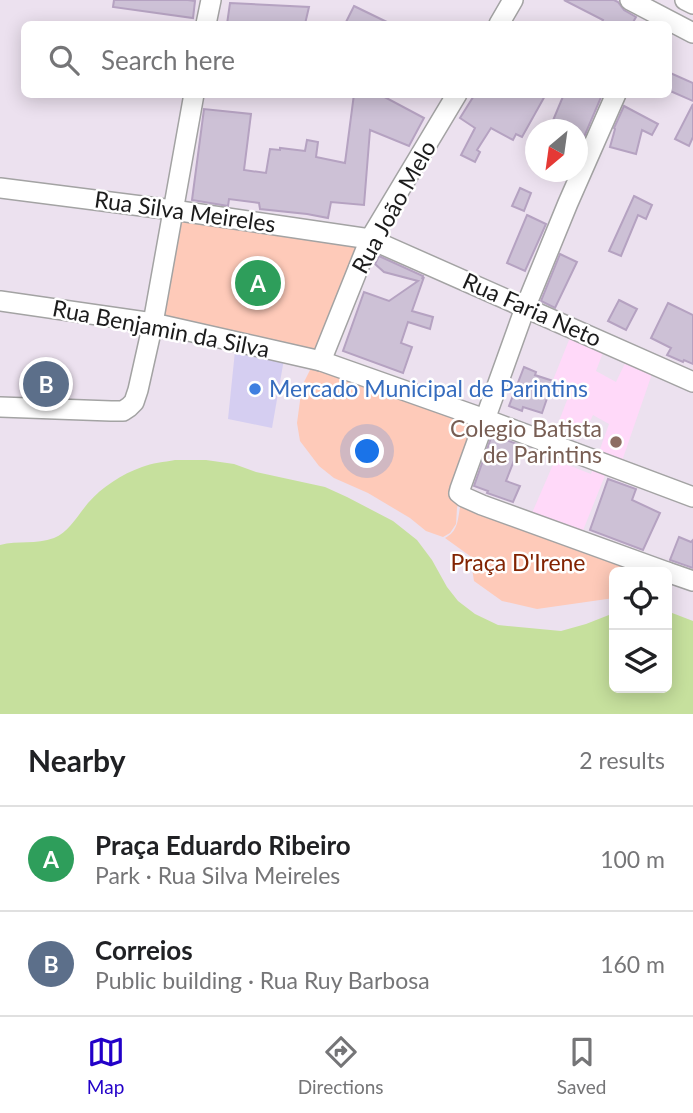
<!DOCTYPE html>
<meta charset="utf-8">
<style>
:root{--surface:#fff;--page:#f6f6f6;--text:#202124;--muted:#757577;--line:#e0e0e0;--accent:#2200c8}
body{margin:0;font-family:Lato,sans-serif;background:var(--page);color:var(--text)}
.controls{position:absolute;right:21px;bottom:21px;display:grid;overflow:hidden;border-radius:10px;box-shadow:0 4px 18px #0003}
.controls button{width:63px;height:63px;display:grid;place-items:center;padding:0;border:0;border-bottom:2px solid var(--line);background:var(--surface);color:var(--text);font:35px sans-serif}
.compass{position:absolute;left:525px;top:119px;width:63px;height:63px;border-radius:50%;background:var(--surface);box-shadow:0 4px 18px #0003;rotate:209deg}
.you{position:absolute;left:368px;top:452px;width:24px;height:24px;margin:-18px;border:5px solid #fff;border-radius:50%;background:#1a73e8;box-shadow:0 0 0 10px #1a73e833}
.badge{display:grid;place-items:center;width:46px;height:46px;border-radius:50%;background:var(--accent);color:#fff;font-size:23px;font-weight:700}
.pin{position:absolute;translate:-50% -50%;border:4px solid #fff;box-shadow:0 2px 7px #0006}
.list{margin:0;padding:0;list-style:none}
h2{display:flex;justify-content:space-between;align-items:center;height:91px;margin:0;padding:0 28px;font-size:30px}
h2 small{font-size:23px;font-weight:400;color:var(--muted)}
.list li{display:grid;grid-template-columns:46px 1fr auto;gap:21px;align-items:center;box-sizing:border-box;height:105px;padding:0 28px;border-top:2px solid var(--line)}
.list b{display:block;font-size:26px;white-space:nowrap}
.list p{margin:0;font-size:23px;white-space:nowrap;color:var(--muted)}
.list em{font-size:23px;font-style:normal;color:var(--muted)}
.icon{flex:none;width:38px;height:38px;fill:none;stroke:currentColor;stroke-width:2;stroke-linecap:round;stroke-linejoin:round}
.map{position:relative;flex:none;width:693px;height:714px;overflow:hidden}
.search{position:absolute;background:var(--surface);box-shadow:0 4px 18px #0003;left:21px;right:21px;top:21px;height:77px;display:flex;align-items:center;gap:18px;box-sizing:border-box;padding:0 24px;border-radius:10px;color:var(--muted);font-size:26px}
.sheet{height:301px;background:var(--surface)}
nav{display:flex;justify-content:space-around;align-items:center;box-sizing:border-box;height:98px;border-top:2px solid var(--line);background:var(--surface);font-size:19px;color:var(--muted)}
nav a{display:grid;justify-items:center;gap:4px}
nav .on{color:var(--accent)}
.map>svg:first-child{display:block}
.commercial{fill:#d5cef1}
.education{fill:#ffd9f9}
.park{fill:#fecab9}
.water{fill:#c6e09d}
.building{fill:#cdc1d6;stroke:#b5a2c1;stroke-width:2}
.lines{fill:none;stroke-linecap:round;stroke-linejoin:round}
.minor-casing{stroke:#a3a3a3;stroke-width:22}
.minor{stroke:#fff;stroke-width:19}
.shop-dot{fill:#3f7fe0;stroke:#fff;stroke-width:2.5}
.education-dot{fill:#8d6e63;stroke:#fff;stroke-width:2.5}
.labels{text-anchor:middle;stroke-width:5;stroke-linejoin:round;paint-order:stroke}
.street-label{font-size:23px;fill:#1c1c1c;stroke:#fff}
.shop-label{font-size:23px;fill:#366cbe;stroke:#fff;text-anchor:start}
.education-label{font-size:23px;fill:#785e54;stroke:#fff;text-anchor:end}
.park-label{font-size:23px;fill:#822302;stroke:#fff}
</style>
<div class="map">
<svg width="693" height="714" viewBox="0 0 693 714">
<rect width="100%" height="100%" fill="#ece1ef"/>
<!-- commercial -->
<polygon class="commercial" points="235,351 284,359 272,428 228,419"/>
<!-- education -->
<polygon class="education" points="571,335 604,350 596,371 616,382 627,359 653,371 622,461 612,458 582,533 532,513 555,460 591,474 609,424 593,415 585,432 559,421 569,395 551,385"/>
<!-- park -->
<g class="park">
<polygon points="182,217 361,245 318,355 164,320"/>
<polygon points="313,364 480,427 457,508 456,524 450,533 443,537 426,531 410,518 368,493 334,478 319,466 300,441 297,423 302,386"/>
<path d="M462 499 658 572H629L630 565 627 572H614V598L537 609 502 601 474 581 470 556 445 538C461 530 457 514 462 499Z"/>
</g>
<!-- water -->
<path class="water" d="M175 460H206L234 464 256 472 325 487 347 497 393 521 417 540 432 560 447 587 458 601 475 614 498 625 561 631 586 624 614 613V688H667V611L693 621V714H0V545C18 540 36 545 54 538 69 532 78 515 88 503 102 487 122 474 142 467 152 463 164 462 175 460Z"/>
<!-- building -->
<g class="building">
<polygon points="114,0 188,0 195,1 193,18 113,7"/>
<polygon points="564,0 614,0 618,2 624,10 636,17 632,24 601,24 603,20"/>
<polygon points="230,3 309,7 305,24 227,24"/>
<polygon points="354,6 391,24 345,24"/>
<polygon points="668,72 693,83 693,101 668,90"/>
<polygon points="354,94 379,94 424,118 409,146 370,130 364,205 331,202 328,218 307,214 260,209 259,203 229,199 228,206 192,200 204,109 251,114 244,170 266,173 270,149 280,150 280,148 305,151 307,140 318,142 316,157 345,163"/>
<polygon points="475,94 546,94 522,137 516,134 513,140 491,128 477,150 480,152 475,162 461,155 475,128 460,118"/>
<polygon points="564,94 602,95 578,151 578,130 549,130"/>
<polygon points="693,104 693,137 689,146 675,139"/>
<polygon points="624,106 658,124 652,135 642,130 636,154 610,147 615,129 614,128"/>
<polygon points="520,188 531,193 524,211 512,206"/>
<polygon points="634,196 652,205 646,219 638,215 621,256 609,251"/>
<polygon points="527,215 546,224 525,271 507,263"/>
<polygon points="560,254 577,262 555,308 541,301"/>
<polygon points="379,256 423,276 422,279 424,277 412,311 433,317 430,329 408,322 401,343 412,347 403,373 343,351 364,292 389,301 418,281 384,272 375,264"/>
<polygon points="619,300 637,309 626,330 608,321"/>
<polygon points="668,303 693,315 693,364 684,360 683,362 667,355 671,348 651,338"/>
<polygon points="524,367 536,372 535,375 553,381 542,413 523,407 522,411 509,406"/>
<polygon points="492,435 520,445 506,481 520,486 513,502 487,493 488,491 474,486"/>
<polygon points="608,479 636,489 632,500 660,513 643,550 590,530"/>
<polygon points="679,537 691,542 693,540 693,568 670,560"/>
</g>
<g class="lines">
<!-- minor casing -->
<g class="minor-casing">
<g id="minor">
<polyline points="630,0 693,33"/>
<polyline points="685,0 693,4"/>
<polyline points="206,24 211,0"/>
<polyline points="499,24 513,0"/>
<polyline points="616,94 568,203 525,308 460,489 459,493 464,497 482,505 667,572"/>
<polyline points="0,188 173,210 370,239 693,382"/>
<polyline points="0,301 153,323 321,361 485,419 693,497"/>
<polyline points="321,361 370,239 457,94"/>
<polyline points="0,407 111,411 123,411 129,407 134,402 138,390 153,323 194,94"/>
<polyline points="667,572 693,581"/>
</g>
</g>
<!-- minor -->
<use href="#minor" class="minor"/>
</g>
<!-- markers -->
<circle class="shop-dot" cx="255" cy="389" r="7"/>
<circle class="education-dot" cx="616" cy="442" r="7"/>
<g class="labels">
<!-- street labels -->
<g class="street-label">
<text transform="translate(394 207) rotate(-61)" y="8">Rua João Melo</text>
<text transform="translate(185 212) rotate(8)" y="8">Rua Silva Meireles</text>
<text transform="translate(532 310) rotate(24)" y="8">Rua Faria Neto</text>
<text transform="translate(161 329) rotate(11)" y="8">Rua Benjamin da Silva</text>
</g>
<!-- shop labels -->
<g class="shop-label">
<text x="269" y="397">Mercado Municipal de Parintins</text>
</g>
<!-- education labels -->
<g class="education-label">
<text x="602" y="437">Colegio Batista<tspan x="602" dy="26">de Parintins</tspan></text>
</g>
<!-- park labels -->
<g class="park-label">
<text x="518" y="571">Praça D'Irene</text>
</g>
</g>
</svg>
<div class="controls">
<button><svg class="icon" aria-label="locate" viewBox="0 0 24 24"><circle cx="12" cy="12" r="6"/><path d="M12 2v4M12 18v4M2 12h4M18 12h4"/></svg></button>
<button><svg class="icon" aria-label="layers" viewBox="0 0 24 24"><path d="M12 4l9 5-9 5-9-5zM3 14l9 5 9-5"/></svg></button>
</div>
<svg class="compass" viewBox="-18 -18 36 36"><path d="M0-13l5 13h-10z" fill="#e53935"/><path d="M0 13l5-13h-10z" fill="#757577"/></svg>
<div class="you"></div>
<div class="pin badge" style="left:258px;top:283px;background:#2e9e5b">A</div>
<div class="pin badge" style="left:46px;top:384px;background:#5c6f8a">B</div>
<div class="search"><svg class="icon" aria-label="search" viewBox="0 0 24 24"><circle cx="10" cy="10" r="6"/><path d="M15 15l6 6"/></svg>Search here</div>
</div>
<section class="sheet">
<h2>Nearby<small>2 results</small></h2>
<ul class="list">
<li><span class="badge" style="background:#2e9e5b">A</span><div><b>Praça Eduardo Ribeiro</b><p>Park · Rua Silva Meireles</p></div><em>100 m</em></li>
<li><span class="badge" style="background:#5c6f8a">B</span><div><b>Correios</b><p>Public building · Rua Ruy Barbosa</p></div><em>160 m</em></li>
</ul>
</section>
<nav>
<a class="on"><svg class="icon" aria-label="map" viewBox="0 0 24 24"><path d="M3 6l6-2 6 2 6-2v14l-6 2-6-2-6 2zM9 4v14M15 6v14"/></svg>Map</a>
<a><svg class="icon" aria-label="directions" viewBox="0 0 24 24"><path d="M12 3l9 9-9 9-9-9zM9 14v-3h6M13 9l2 2-2 2"/></svg>Directions</a>
<a><svg class="icon" aria-label="saved" viewBox="0 0 24 24"><path d="M7 4h10v16l-5-4-5 4z"/></svg>Saved</a>
</nav>
